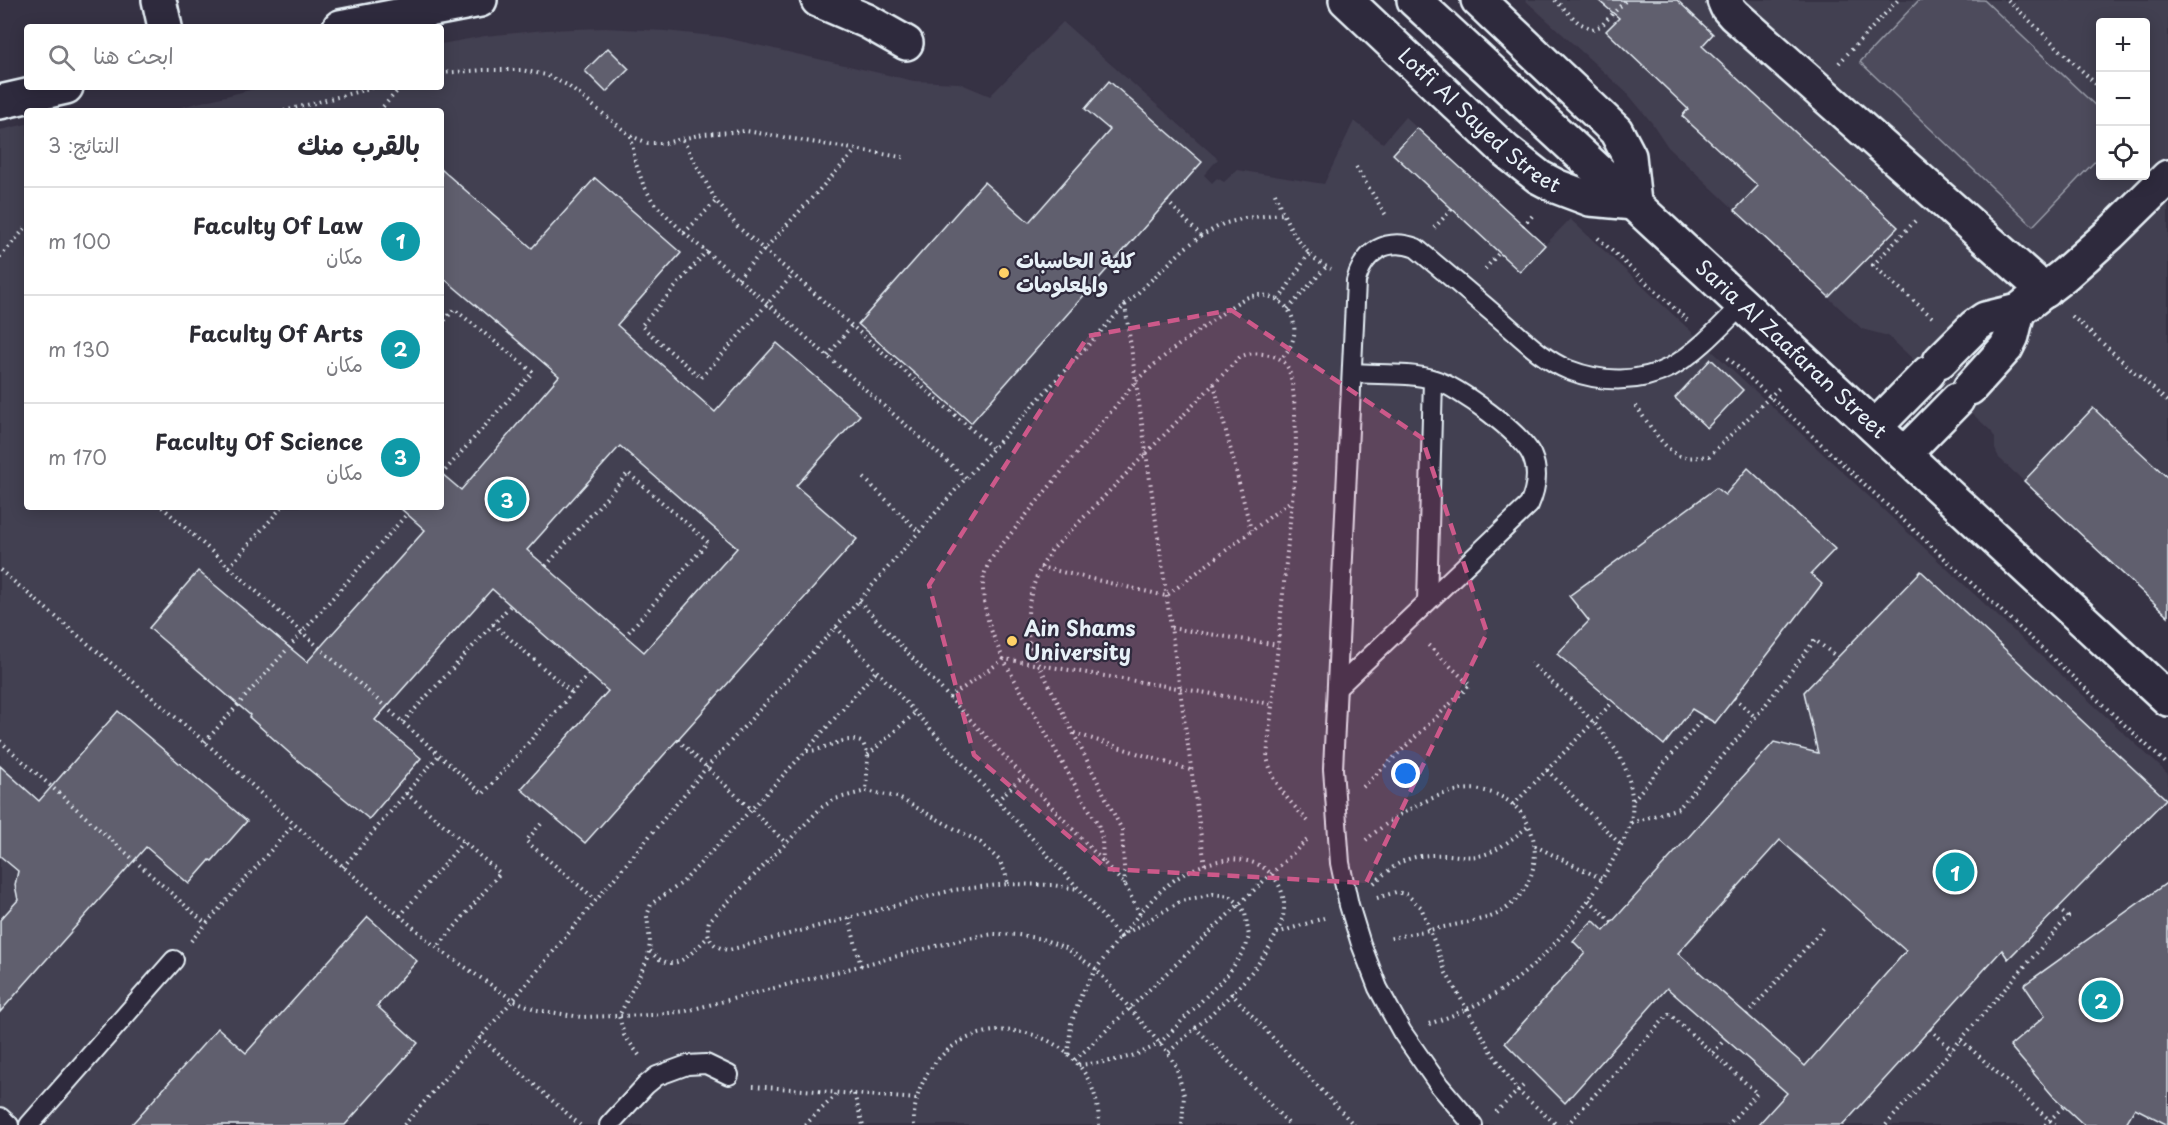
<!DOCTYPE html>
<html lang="ar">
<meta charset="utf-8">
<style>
:root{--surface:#fff;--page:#f7f7f7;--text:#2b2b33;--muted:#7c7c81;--line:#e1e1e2;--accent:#8a764a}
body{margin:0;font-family:"Playpen Sans","Playpen Sans Arabic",sans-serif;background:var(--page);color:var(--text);direction:rtl}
.controls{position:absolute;right:18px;top:18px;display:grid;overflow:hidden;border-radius:6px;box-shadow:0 3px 15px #0003}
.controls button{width:54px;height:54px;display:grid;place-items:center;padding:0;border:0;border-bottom:2px solid var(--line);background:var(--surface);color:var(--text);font:30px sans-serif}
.you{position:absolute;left:1406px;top:774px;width:21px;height:21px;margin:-15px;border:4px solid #fff;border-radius:50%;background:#1a73e8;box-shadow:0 0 0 9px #1a73e833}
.badge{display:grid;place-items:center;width:39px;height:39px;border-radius:50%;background:var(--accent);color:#fff;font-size:20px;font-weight:700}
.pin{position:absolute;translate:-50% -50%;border:3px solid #fff;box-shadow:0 2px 6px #0006}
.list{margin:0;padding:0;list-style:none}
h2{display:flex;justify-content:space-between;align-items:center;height:78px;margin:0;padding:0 24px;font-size:26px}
h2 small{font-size:20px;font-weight:400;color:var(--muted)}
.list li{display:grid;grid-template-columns:39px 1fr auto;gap:18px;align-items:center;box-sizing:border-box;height:108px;padding:0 24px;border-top:2px solid var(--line)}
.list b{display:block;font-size:22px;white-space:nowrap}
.list p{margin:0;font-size:20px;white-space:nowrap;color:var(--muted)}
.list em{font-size:20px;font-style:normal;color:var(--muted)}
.icon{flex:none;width:33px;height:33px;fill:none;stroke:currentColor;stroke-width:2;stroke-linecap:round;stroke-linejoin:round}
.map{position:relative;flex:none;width:2168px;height:1125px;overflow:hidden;direction:ltr}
.search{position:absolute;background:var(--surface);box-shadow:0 3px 15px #0003;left:24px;top:24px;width:420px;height:66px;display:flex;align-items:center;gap:15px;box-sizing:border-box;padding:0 21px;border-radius:6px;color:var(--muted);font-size:22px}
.panel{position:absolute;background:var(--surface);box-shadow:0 3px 15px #0003;left:24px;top:108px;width:420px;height:402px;border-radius:6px;direction:rtl}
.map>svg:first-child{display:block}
.built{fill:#433f51;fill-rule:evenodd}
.green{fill:#4d4b5c;stroke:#9a9eaa;stroke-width:1.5}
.building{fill:#605e6e;stroke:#e8f1f8;stroke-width:1.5;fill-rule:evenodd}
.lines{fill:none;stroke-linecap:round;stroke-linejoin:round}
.service-casing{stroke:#e8f1f8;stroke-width:22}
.minor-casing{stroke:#e8f1f8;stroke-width:38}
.tertiary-casing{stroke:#e8f1f8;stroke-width:38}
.path{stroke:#e8f1f8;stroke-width:4;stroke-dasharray:1.5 4.5;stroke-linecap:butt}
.service{stroke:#2f2a3d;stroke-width:18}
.minor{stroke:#2f2a3d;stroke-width:33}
.tertiary{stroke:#2f2a3d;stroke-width:33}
.marked{fill:#cd598a;fill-opacity:0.2;stroke:#cd598a;stroke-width:4.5;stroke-dasharray:12 8;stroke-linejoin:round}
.poi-dot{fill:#ffd166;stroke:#2f2a3d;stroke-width:2}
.labels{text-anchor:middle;stroke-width:4.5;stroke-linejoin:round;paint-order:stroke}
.street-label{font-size:21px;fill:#e8f1f8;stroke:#2f2a3d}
.poi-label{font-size:21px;font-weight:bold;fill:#e8f1f8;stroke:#2f2a3d;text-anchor:start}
</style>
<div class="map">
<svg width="2168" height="1125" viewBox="0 0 2168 1125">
<rect width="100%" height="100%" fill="#363244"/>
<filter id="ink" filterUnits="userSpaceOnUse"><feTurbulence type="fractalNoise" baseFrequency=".0167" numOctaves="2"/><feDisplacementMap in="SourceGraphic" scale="12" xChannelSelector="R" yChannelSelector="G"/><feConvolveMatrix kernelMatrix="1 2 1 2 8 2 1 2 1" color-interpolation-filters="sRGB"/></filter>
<g filter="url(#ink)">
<!-- built -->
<g class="built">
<path d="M1525 0H2168V616L1999 458 1995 449V438L1991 431 1888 336 1862 329 1668 147 1652 123 1628 94ZM2100 22H2146V176H2100Z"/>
<polygon points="1063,22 1218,159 1204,175 1212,183 1217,178 1224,182 1237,170 1324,184 1354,121 1383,143 1405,117 1545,245 1570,219 2168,774 2168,1125 0,1125 0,130 27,124 27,507 441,507 441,111 165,111 262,87 441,87 441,44 485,36 545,30 605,28 665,31 722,37 914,81 959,83 990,96"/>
</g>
<!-- green -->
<polygon class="green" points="1919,0 1984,0 2100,110 2100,156 2033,226 1860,62"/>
<!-- building -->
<g class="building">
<polygon points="1598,0 1677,0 1713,34 1702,46 1898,227 1829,297 1735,210 1758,186 1682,116 1688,109 1606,31 1619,18"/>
<polygon points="608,48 629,69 606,92 585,71"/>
<polygon points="1109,81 1202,162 971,423 858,324 984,182 1029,222 1110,130 1085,109"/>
<polygon points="1417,128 1545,245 1520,272 1393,154"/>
<path d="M441 169 532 248 595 178 681 253 617 325 715 412 777 343 860 415 796 486 857 539 585 843 521 789 608 691 492 589 375 720 421 758 369 819 295 758 249 717 250 715 149 628 198 571 307 662 425 530 399 507H441V473L461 490 559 376 441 276ZM620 446 737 548 644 652 527 550Z"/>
<polygon points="1711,359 1743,390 1707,428 1675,398"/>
<polygon points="2093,408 2168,478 2168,616 2024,481"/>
<polygon points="1748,468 1835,549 1811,574 1822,584 1715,723 1692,709 1664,745 1557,654 1589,621 1569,596 1716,488 1725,495"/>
<path d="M1921 571 2166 799 2008 959 2002 950 1843 1125H1758L1787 1093 1667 988 1565 1103 1505 1043 1585 953 1573 941 1593 920 1604 931 1774 742 1818 753 1804 692ZM1780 840 1906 951 1805 1066 1678 953Z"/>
<polygon points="118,711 247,821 212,861 210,860 189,884 146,847 0,1012 0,920 18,900 15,885 18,871 0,856 0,766 39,801"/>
<polygon points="2168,882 2168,1125 2135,1108 2125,1125 2084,1125 2053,1096 2010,1046 2045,1016 2024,985"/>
<polygon points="368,917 417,961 377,1006 418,1043 345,1125 131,1125 218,1028 246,1053"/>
</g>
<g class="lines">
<!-- service casing -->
<g class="service-casing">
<g id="service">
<polyline points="1427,602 1433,380"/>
<path d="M1337 688 1529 505C1536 489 1539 472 1532 456 1523 434 1458 387 1435 380 1409 372 1379 375 1352 373"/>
<polyline points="0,1117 9,1125"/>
<polyline points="29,1125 174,960"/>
<polyline points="609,1125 646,1085 657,1076 687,1065 706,1064 729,1075"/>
<path d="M1473 1125 1439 1085 1402 1032 1378 988 1361 944 1349 905 1340 863 1333 769 1356 281C1364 251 1387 237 1416 248 1444 271 1472 295 1500 319 1521 337 1543 360 1569 370 1602 383 1640 383 1671 367 1699 351 1721 326 1743 304"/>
</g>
</g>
<!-- minor casing -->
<g class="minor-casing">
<g id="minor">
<polyline points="159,0 165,27"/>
<polyline points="818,0 867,21 906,43"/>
<path id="s1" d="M1346 0 1506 151 1539 177 1558 187 1590 199 1634 203 1629 156 1616 131 1478 0"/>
<polyline points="1724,0 1727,7 1734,15 2045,291"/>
<polyline points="340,27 480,0"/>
<polyline points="0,102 66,87"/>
<polyline points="1940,361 1975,326 1985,319 2018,311 2064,275 2110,234 2168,177"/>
<polyline points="1970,388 2006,348 2012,336 2018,311"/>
<polyline points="1875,427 1928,373"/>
<polyline points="1904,454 1957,400"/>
</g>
</g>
<!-- tertiary casing -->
<g class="tertiary-casing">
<g id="tertiary">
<path id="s2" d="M1414 0 2168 699"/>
</g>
</g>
<!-- path -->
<g class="path">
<polyline points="1555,0 1579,23 1592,29 1601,26 1626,0"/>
<polyline points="2008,0 2100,88"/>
<polyline points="1839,63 1898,0"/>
<polyline points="441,73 484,70 521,70 546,75 567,85 631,136 648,143 665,143 703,134 746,131 907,158"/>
<polyline points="284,111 375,87"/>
<polyline points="379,111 401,87"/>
<polyline points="631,136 635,161 643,184 653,202 684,233 767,303 966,478"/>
<polyline points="683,140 716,201 738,227 994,449"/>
<polyline points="1356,167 1387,217"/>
<path d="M1275 193C1285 221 1302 256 1331 269"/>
<polyline points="1167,201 1201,236"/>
<polyline points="1915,221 1873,265 1932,317"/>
<polyline points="1523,226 1533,215"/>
<polyline points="1434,228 1452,209"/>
<polyline points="684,233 716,201"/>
<polyline points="1598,238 1687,320"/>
<polyline points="707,251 641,326 701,378 793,275"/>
<polyline points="0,257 27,226"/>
<polyline points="1485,269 1499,253"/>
<polyline points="738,278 856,150"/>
<polyline points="1279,300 1309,253"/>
<polyline points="1125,305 1205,865"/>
<polyline points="1288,309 1326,267"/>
<polyline points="2072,316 2168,402"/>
<polyline points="441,325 454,309 533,372 442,474"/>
<polyline points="828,356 851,326"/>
<polyline points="1728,358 2168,765"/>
<polyline points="1214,384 1251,530"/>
<path d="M1636 406C1646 420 1664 450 1680 456 1689 459 1699 457 1709 456L1779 388"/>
<polyline points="864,478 919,532"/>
<polyline points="162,507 483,794 589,674"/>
<polyline points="546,566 628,473 708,542 625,636"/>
<polyline points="229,567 282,507"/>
<polyline points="1040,567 1166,596 1292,500"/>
<polyline points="0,570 205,742 294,824 437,948 513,1000 537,1010 581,1017 652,1015 686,1011 967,938 993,934 1018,935 1042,939 1066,948 1096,969 1168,1053 1176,1066 1184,1095 1182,1125"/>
<polyline points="859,601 1125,885 1140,914"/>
<polyline points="493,624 572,693"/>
<path d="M836 627 1079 889 1120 937C1134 921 1147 903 1163 889 1190 864 1245 844 1273 876 1284 889 1287 907 1281 923 1260 977 1209 1014 1168 1053"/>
<polyline points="1171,628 1278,645"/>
<polyline points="949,698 1004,659 1272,704"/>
<polyline points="1734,698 1755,717"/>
<polyline points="403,722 511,605"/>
<polyline points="1074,733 1190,770"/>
<polyline points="678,740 786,843"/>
<polyline points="0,741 206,924"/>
<polyline points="205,742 407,514"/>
<path d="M807 751C826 751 845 733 863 743L868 755 866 791"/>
<polyline points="868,755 915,713"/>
<polyline points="1547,770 1621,845"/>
<polyline points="1363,787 1470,685 1426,643"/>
<path d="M866 791 897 797 981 843 999 860 1005 872 1008 884 953 890 729 950C712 948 705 937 709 921L822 807 835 799Z"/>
<polyline points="406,793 500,873 437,948"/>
<polyline points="1633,800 1705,716"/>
<polyline points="997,801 1023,776"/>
<polyline points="1513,805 1613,702"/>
<polyline points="1631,823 1679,808 1763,708 1815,640 1837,657"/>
<polyline points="541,824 526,841 596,900"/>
<path d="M1366 840C1392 817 1444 784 1480 790 1544 800 1554 882 1499 913 1489 919 1475 920 1464 923 1439 928 1413 933 1388 939"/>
<polyline points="1535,846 1602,879"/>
<path d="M1103 862 1102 839 1098 824C1079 793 1061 760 1043 728 1019 686 985 639 983 589 982 572 990 559 1000 547L1136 381C1161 357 1188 338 1216 318 1227 310 1238 300 1251 296 1268 292 1286 301 1292 317 1298 334 1292 347 1281 359"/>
<polyline points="343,867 439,755"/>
<path d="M1374 883C1402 858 1411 854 1449 855 1460 856 1471 858 1482 855 1499 851 1515 836 1529 826"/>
<polyline points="1008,884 1052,885 1078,889"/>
<path d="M1125 885 1122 830 1030 647C1024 609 1030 583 1051 551L1240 357C1248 353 1254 353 1263 354 1272 355 1281 357 1287 366 1296 382 1296 440 1296 460L1267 757C1273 785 1289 801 1308 821"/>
<polyline points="1377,898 1396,892 1406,894 1421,907 1446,973 1493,1054 1518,1091 1557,1125"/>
<polyline points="1589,900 1612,922"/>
<polyline points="400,916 463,842"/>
<polyline points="849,918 861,966"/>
<polyline points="1277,933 1324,918"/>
<polyline points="191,941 294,824"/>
<path d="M650 951C674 977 689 955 708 937"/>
<polyline points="1231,993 1354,1125"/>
<polyline points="1747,1015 1826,925"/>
<path d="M1429 1024C1455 1015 1479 1005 1503 989 1550 957 1587 908 1614 858 1620 847 1628 834 1631 821 1634 806 1632 791 1628 776 1615 733 1563 694 1531 663"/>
<polyline points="1195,1027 1290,1125"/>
<polyline points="1930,1029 1952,1050"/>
<polyline points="480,1037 580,1125"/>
<polyline points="1961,1040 2055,1125"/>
<polyline points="1713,1053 1725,1039"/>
<path d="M1068 1054 1071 1024 1082 993 1096 969 1120 937 1181 901 1213 894 1230 896 1239 904 1245 913 1249 936 1246 947 1229 973 1160 1043C1134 1059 1108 1062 1078 1065"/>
<polyline points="639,1055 624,1035 619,1016 648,958 650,942 647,916 651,904 682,883 806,751 876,671"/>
<polyline points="1075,1060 1309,838"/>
<polyline points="753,1086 917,1099"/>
<polyline points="854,1094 863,1125"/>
<polyline points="1496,1112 1524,1085"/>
<polyline points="404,1125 513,1000 707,767 836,627 966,478 1125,305 1185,248 1201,236 1223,224 1245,218 1282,214"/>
<polyline points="805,1125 838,1093"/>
<path d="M914 1125C913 1113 916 1100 920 1089 957 994 1099 1021 1099 1125"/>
<polyline points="1567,1125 1669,1014 1757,1093 1728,1125"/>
<polyline points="1886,1125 2068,917 2058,909"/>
<polyline points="2045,1125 2064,1106"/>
</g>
<!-- service -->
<use href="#service" class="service"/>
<!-- minor -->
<use href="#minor" class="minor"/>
<!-- tertiary -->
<use href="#tertiary" class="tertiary"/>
</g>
</g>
<!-- marked area -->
<path class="marked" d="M1231 310 1422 438 1487 633 1366 883 1107 869 974 755 929 585 1088 336Z"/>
<!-- markers -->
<g class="poi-dot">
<circle cx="1004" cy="273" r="6"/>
<circle cx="1012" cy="641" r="6"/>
</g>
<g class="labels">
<!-- street labels -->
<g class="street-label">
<text dy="7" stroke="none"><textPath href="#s1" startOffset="180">Lotfi Al Sayed Street</textPath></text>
<text dy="7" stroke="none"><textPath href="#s2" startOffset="514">Saria Al Zaafaran Street</textPath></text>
</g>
<!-- poi labels -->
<g class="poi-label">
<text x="1016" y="268">كلية الحاسبات<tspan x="1016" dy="24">والمعلومات</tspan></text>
<text x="1024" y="636">Ain Shams<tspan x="1024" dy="24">University</tspan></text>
</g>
</g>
</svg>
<div class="controls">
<button>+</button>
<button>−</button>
<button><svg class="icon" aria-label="locate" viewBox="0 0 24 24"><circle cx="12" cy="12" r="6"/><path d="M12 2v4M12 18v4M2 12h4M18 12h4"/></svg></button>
</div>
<div class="you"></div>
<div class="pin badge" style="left:1955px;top:872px;background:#0f9aa8">1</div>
<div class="pin badge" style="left:2101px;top:1000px;background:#0f9aa8">2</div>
<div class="pin badge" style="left:507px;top:499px;background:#0f9aa8">3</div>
<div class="search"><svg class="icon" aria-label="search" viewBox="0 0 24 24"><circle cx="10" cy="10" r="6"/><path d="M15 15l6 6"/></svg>ابحث هنا</div>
<section class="panel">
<h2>بالقرب منك<small>النتائج: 3</small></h2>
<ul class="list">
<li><span class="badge" style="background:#0f9aa8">1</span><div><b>Faculty Of Law</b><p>مكان</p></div><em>100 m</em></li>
<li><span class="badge" style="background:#0f9aa8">2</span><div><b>Faculty Of Arts</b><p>مكان</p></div><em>130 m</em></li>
<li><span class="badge" style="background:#0f9aa8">3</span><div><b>Faculty Of Science</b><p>مكان</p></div><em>170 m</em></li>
</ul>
</section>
</div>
